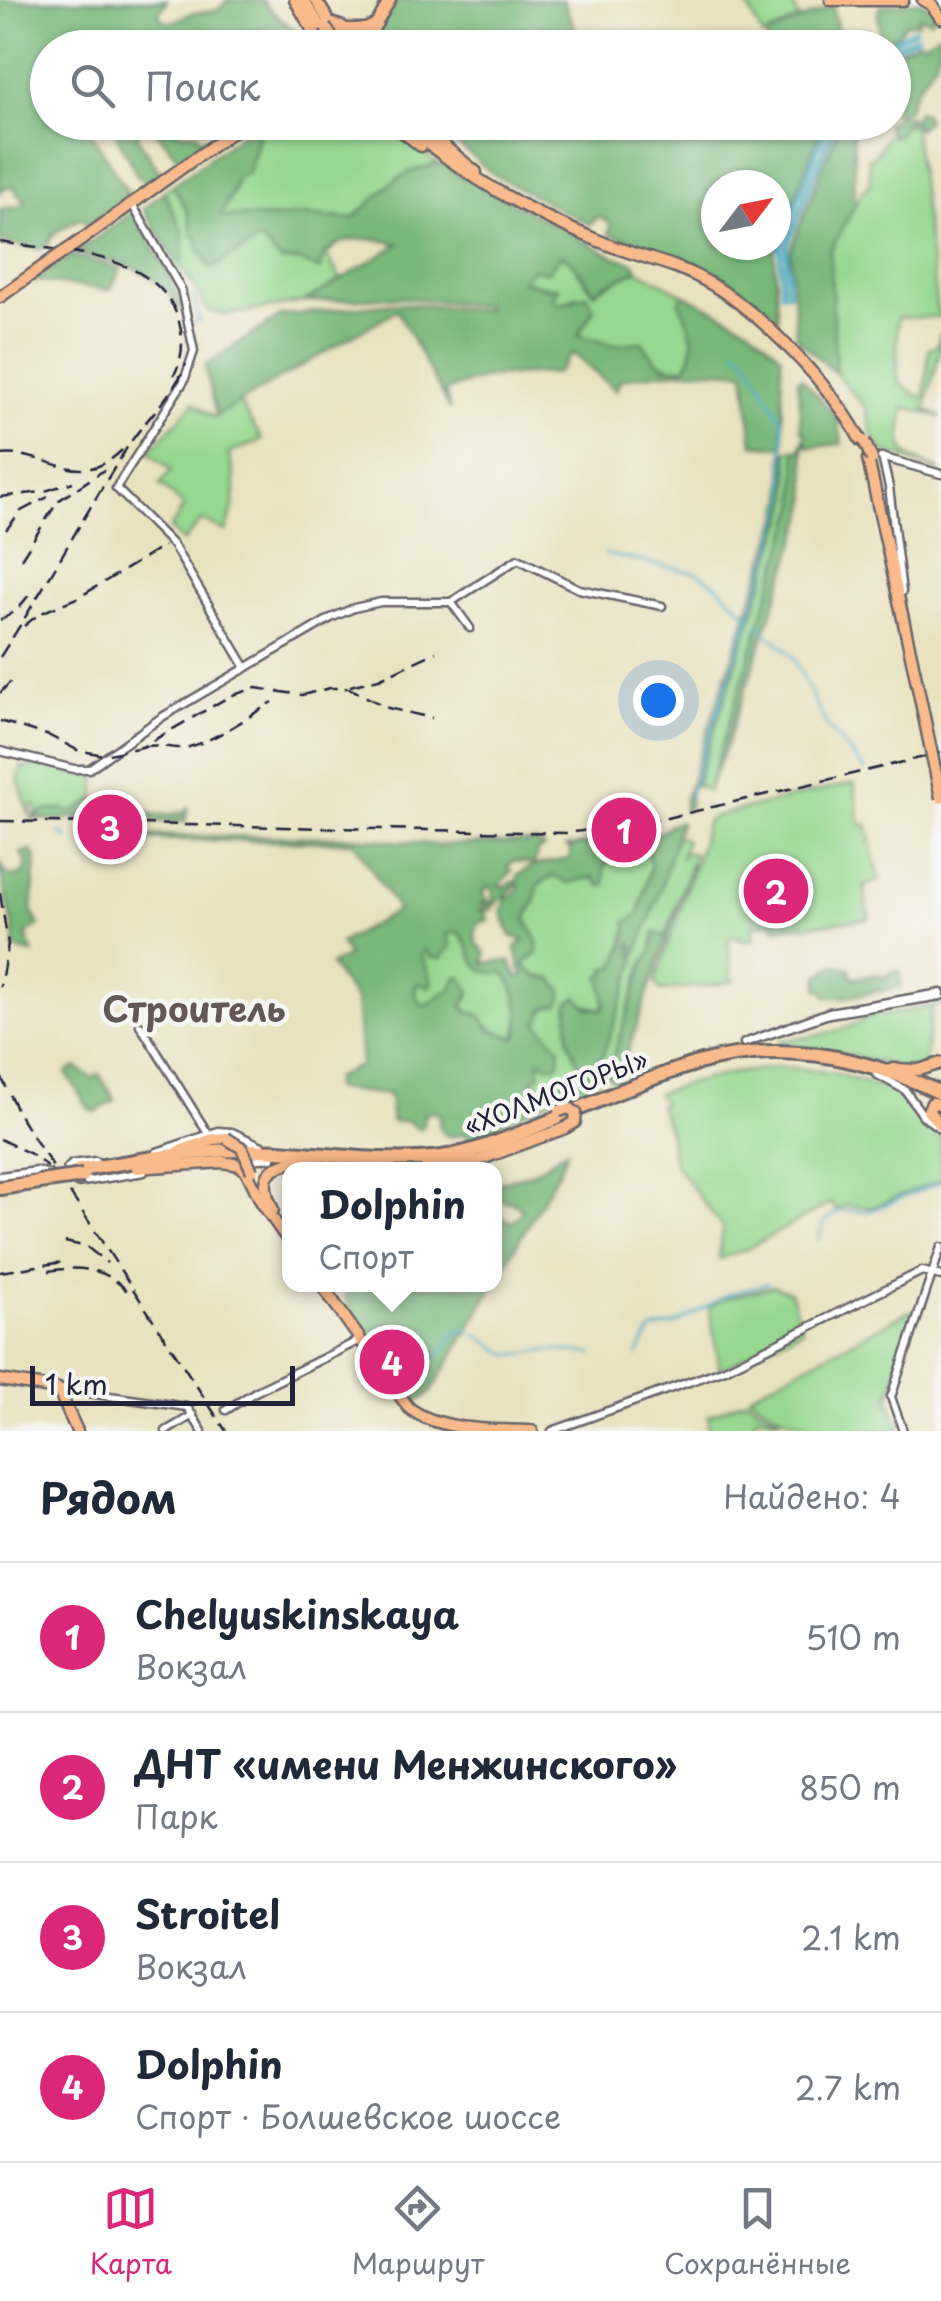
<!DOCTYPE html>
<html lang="ru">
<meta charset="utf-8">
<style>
:root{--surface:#fff;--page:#f6f6f7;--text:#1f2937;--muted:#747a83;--line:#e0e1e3;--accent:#db2777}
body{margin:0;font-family:"Playpen Sans",sans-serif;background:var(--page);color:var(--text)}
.compass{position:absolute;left:701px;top:170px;width:90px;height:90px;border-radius:50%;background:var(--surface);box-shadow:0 2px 8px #0004;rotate:58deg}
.scale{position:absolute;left:30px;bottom:25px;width:265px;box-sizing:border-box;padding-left:10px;border:5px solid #22223b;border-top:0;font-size:28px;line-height:35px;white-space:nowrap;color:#22223b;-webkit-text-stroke:8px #f6f6f2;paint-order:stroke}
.you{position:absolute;left:658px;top:700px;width:35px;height:35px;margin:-25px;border:8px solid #fff;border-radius:50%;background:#1a73e8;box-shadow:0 0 0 15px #1a73e833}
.badge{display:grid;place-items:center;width:65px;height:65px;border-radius:50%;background:var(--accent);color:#fff;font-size:32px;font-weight:700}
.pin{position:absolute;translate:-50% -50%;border:5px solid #fff;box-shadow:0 2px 10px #0006}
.popup{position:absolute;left:282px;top:1162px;width:220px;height:130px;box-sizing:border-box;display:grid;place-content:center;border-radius:20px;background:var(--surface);filter:drop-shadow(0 2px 8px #0005);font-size:32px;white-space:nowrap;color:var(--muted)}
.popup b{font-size:38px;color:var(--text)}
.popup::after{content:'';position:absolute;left:50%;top:100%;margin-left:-20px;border:20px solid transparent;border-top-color:var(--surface)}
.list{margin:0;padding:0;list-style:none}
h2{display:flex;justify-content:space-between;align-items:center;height:130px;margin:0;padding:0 40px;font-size:42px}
h2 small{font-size:32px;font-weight:400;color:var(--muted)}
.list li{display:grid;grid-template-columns:65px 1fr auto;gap:30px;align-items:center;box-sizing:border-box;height:150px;padding:0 40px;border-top:2px solid var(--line)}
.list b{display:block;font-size:38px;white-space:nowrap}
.list p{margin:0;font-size:32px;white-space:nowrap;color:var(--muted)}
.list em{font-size:32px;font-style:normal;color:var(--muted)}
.icon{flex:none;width:55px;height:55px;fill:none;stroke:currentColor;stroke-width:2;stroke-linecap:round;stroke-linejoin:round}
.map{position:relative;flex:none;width:941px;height:1431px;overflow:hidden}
.search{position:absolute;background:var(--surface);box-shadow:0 2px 8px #0004;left:30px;right:30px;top:30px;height:110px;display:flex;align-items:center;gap:25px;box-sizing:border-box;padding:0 35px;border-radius:55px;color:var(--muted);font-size:38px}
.sheet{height:730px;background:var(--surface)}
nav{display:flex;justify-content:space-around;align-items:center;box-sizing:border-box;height:140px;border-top:2px solid var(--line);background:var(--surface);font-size:28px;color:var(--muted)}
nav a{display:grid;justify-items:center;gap:5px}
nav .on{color:var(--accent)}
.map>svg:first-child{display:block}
.green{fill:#96d890;stroke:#5c7d66;stroke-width:2.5}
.forest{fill:#78b87a;stroke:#4d6d5a;stroke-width:2.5;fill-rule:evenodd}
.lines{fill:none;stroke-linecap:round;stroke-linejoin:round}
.stream{stroke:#48adc7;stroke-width:2.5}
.canal{stroke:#48adc7;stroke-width:5}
.minor-casing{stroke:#68656a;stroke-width:11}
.major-casing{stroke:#68656a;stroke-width:15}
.highway-casing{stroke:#68656a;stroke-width:18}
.minor{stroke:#fff;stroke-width:6}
.major{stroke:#fabb8c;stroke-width:10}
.highway{stroke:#fabb8c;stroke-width:12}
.rail{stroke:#22223b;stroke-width:2.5;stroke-dasharray:15 8;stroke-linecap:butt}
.major-bridge-casing{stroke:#68656a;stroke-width:15;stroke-linecap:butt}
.highway-bridge-casing{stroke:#68656a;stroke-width:18;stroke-linecap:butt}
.major-bridge{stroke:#fabb8c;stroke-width:10}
.highway-bridge{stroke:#fabb8c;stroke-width:12}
.labels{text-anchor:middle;stroke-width:9;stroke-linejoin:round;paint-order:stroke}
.street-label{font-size:25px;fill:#22223b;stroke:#f6f6f2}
.district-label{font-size:35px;font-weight:bold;fill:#645857;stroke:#f6f6f2}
</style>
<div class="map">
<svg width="941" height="1431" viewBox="0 0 941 1431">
<rect width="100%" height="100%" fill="#f6f6f2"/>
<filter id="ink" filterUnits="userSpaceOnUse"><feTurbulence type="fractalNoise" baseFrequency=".01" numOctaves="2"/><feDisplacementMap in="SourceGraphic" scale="20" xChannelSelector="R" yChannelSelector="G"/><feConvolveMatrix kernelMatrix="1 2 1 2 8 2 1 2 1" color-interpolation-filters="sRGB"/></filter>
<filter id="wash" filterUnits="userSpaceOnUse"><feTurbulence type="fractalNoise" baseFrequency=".0048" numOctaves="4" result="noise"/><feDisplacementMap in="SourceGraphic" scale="40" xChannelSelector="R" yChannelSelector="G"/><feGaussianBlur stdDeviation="2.25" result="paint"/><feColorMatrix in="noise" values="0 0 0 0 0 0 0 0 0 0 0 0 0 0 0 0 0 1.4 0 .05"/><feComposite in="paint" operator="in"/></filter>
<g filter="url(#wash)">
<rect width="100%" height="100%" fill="#e9e2c0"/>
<!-- green -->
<g class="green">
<polygon points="745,0 790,0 799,18 763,37"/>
<path d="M260 123H387L406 141 439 164C389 174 389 189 352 219L301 215 276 218 220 216 235 189 236 179 255 152 258 132 251 127Z"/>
<path d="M907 124 913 125 937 310 941 311V317L897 318 898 382 920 397 925 396 929 348 937 346 941 332V346L925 410 941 417 905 407C897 459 900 452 941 472L882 450 872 434 866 408 836 374 830 251 863 190 870 185 869 159 877 153 890 128Z"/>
<polygon points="173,185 188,213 193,236 199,239 198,246 211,269 260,240 281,261 300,261 318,269 325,252 341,279 304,302 226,315 208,311 190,279 176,262 183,259 164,191"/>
<path d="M561 255 569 259 593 292 638 270 683 294 680 302C689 323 701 347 685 367L666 368 632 345H614L578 335 594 309 577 296 560 304 553 298 558 288 521 281 532 269 547 272Z"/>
<path d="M239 402 262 440 228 454C239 482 236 503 226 532L202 520 183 542 170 529 184 506 160 484 171 470 149 452 194 403 213 417Z"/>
<polygon points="796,450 797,505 708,791 696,785 787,512 790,499 788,451"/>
<polygon points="36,763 71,772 96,775 96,815 33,817 38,812 34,805 28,808 32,813 29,814 19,781 21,767 28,768"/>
<polygon points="854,783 860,823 867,825 880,881 864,885 869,919 776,928 775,921 753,926 753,940 741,940 740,936 728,938 732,982 661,991 655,983 700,849 706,822 715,816"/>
<polygon points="674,835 686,840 680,859 684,852 694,854 666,937 656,933 651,953 644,962 607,1075 595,1071 596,1059 602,1057 636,960 630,951 631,941 637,953 675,840"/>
<path d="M642 844 651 863 639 914 628 927 618 962 606 974 603 1009 569 1002V1023L580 1068C575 1080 565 1082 554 1082L547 1095 525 1103 522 1098 537 1093 531 1080 535 1076 539 1059H559L560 1048 538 1023 539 1017 550 1005 548 978 532 975 524 962 534 957 536 938 526 919 535 901 538 885C540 884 550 877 553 877 558 876 601 879 605 880L604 866 624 847 634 851Z"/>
<path d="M456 930C469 940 471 957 482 970L503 972C518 986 524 1020 515 1038 490 1030 482 1022 463 1006L469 997 455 987 424 1006 416 998 415 987 419 983 432 982 421 953Z"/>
<path d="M941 1005 932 1007 924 1066 900 1068 824 1049 782 1045 779 1040C797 1040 853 1031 864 1018Z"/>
<path d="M785 1067 834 1073 898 1093 921 1124 941 1138V1180L870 1208 846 1205 836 1210 831 1203 747 1249 719 1259 723 1228 674 1163 670 1134 659 1105 663 1103 657 1094C700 1078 740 1070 785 1067Z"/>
<polygon points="773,1286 790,1292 802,1329 720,1370 709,1307 723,1299"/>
<path d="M910 1311 916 1314 889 1398 901 1431C847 1431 790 1431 749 1395Z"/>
<polygon points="747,1399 762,1410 782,1419 757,1416 747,1431 709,1431 708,1416"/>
</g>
<!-- forest -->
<g class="forest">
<path d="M0 0H167L158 15C172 29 175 19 190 14 198 11 209 13 218 10L228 0H263C273 20 296 23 304 45L286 47 264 36 253 47 48 48V122L89 123V129L129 195 92 223 87 225 81 218 54 233 47 245 41 249 0 242V209L19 207 25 199 18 195 14 186 3 188 0 193Z"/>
<polygon points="395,0 563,0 578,36 574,47 374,48 374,36"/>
<polygon points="918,1 926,3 936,14 931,20 918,17 918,23 905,23 898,34 881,42 878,14 881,6"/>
<polygon points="832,6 842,47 768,47 767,35"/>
<path d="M941 32C941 73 918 73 908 109L900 111V115L915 118 917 111 924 113 927 120 917 129 914 121 903 123 899 134 892 137 886 123 894 122V52L920 40 923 43Z"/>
<polygon points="840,122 849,123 848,129 853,128 855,205 830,251 836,374 796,337 790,251"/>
<polygon points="104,123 144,123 137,137 160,173 147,184 137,175 115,132 116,127"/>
<polygon points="149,123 175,123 179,132 196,133 203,140 216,133 218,135 181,161"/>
<path d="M431 123H584L611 140 630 123H823L774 252 778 321 734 284 685 259 609 234 611 224 599 216 590 225 496 176ZM776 185V245H716V185Z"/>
<path d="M251 127 259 132 248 173 236 179C235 193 224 203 221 216L276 218 301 215 352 219C389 189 389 174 439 164L615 257 635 263 638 270 600 287 596 293 569 259 561 255 547 272 532 269 522 281 549 288 558 287 553 297 560 304 587 295 594 309 578 335 614 345 642 342C655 361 662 369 685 367 701 347 689 323 679 302L683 294 751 328 781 355 784 447 753 444 745 372C703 368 662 369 620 380L616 391 572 353 557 373C515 375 483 373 445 392L450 410 397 310 216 416 205 365 281 316 394 303 485 310 486 306 397 297 304 302 399 244C380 239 341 233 330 252H325L319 270 300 261H281L260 240 211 269 198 246V239L193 236 188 213 173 185Z"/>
<polygon points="164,191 183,232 183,260 176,262 143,209"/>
<path d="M133 212 168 272 182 308 180 310C156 266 120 263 75 253Z"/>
<polygon points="71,256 121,268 110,290 34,281"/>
<polygon points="801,377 838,419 842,444 809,447 806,442 804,447 801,447 806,433 801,429 798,380"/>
<polygon points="804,449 808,500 805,515 725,749 709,786 797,505 796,450"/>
<polygon points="787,452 790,499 787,511 696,784 690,789 689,808 684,810 684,802 779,518 784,498 783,453"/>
<polygon points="95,799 97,810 168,815 185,812 188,806 185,822 77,821 80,816 63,820 32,819 47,810 65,809 70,813"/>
<path d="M680 822 658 898 636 954 631 941 630 951 636 960 602 1058 597 1059 595 1071 587 1079 593 1089 599 1083 612 1087 582 1098 566 1092 499 1124V1134L475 1144 465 1133 452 1137 445 1135 439 1127 440 1116 435 1112 425 1113 422 1128 418 1129 407 1121 392 1122 389 1095 334 1089V1078L361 1065 356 1001 330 965 348 956 340 943 398 910 354 842 91 839 89 835 352 837 439 845 537 842 544 848 538 850 534 864 514 861 507 866 512 871 499 885 505 887 514 881 517 884 495 905 492 903 493 890 489 886 482 893 493 909 484 910 485 903H481V911L487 914 488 921H481L475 932 476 942 486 953 484 963 510 961 517 977 525 975 520 969 516 947 524 940 511 936 502 912 506 898 515 894 519 886 517 877C530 862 550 863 569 859L571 849 567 847 662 832 670 824ZM643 844 651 863 639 914 626 922C631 935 621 955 615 967L605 969 606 974 601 975 605 1005 603 1009 588 1008 577 997 569 1002 568 1038 580 1068C576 1079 565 1083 554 1082L547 1095 526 1103 523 1098 542 1090 540 1085 531 1080 540 1075 539 1060 548 1065H558L560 1048 538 1023 545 1008 560 1004 563 992 553 979 538 977 525 967 524 962 538 953V943L526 919 535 901 538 885 552 876 568 883 594 877 600 886 605 885 604 866 624 847 634 851ZM456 931C477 946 466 978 503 972 518 985 521 1015 519 1035L515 1038 490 1029C478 1015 486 1015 466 1011L463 1006 470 992 462 977H457L451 990C439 992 435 1003 424 1006L416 998 415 987 419 983 429 987 432 982 421 953 425 950 431 958H441L451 946 447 935Z"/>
<path d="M32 851 36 858 32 913 39 925 26 934 33 953 14 949C17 917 0 891 0 861L6 874 15 877 24 873 27 865 21 853Z"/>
<polygon points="692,864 617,1083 607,1075 645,962 651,953 655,933 666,936"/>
<polygon points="834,965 850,968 851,975 855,978 879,974 884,977 891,972 900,971 901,987 846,997 827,997 823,990 818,989 819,976"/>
<polygon points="76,1067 92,1078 99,1074 115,1100 96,1112 89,1109 66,1073"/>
<polygon points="567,1150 559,1170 495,1283 495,1215 512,1222 523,1210 513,1202 504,1201 495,1194 495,1184 531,1173"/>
<polygon points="357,1285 494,1285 431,1393 420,1400 410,1394 398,1378 407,1368 392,1347 382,1353 371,1335 357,1327 345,1313 349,1307 346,1295"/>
</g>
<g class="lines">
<!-- stream -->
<g class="stream">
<polyline points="193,295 200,320 195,322"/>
<polyline points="736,349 747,358 782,420 786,499 766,567"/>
<polyline points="605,554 698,573 717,585 749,616 688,798"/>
<polyline points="752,619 749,616 765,569"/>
<polyline points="758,625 793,656 826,725 866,771"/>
<polyline points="60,832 68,839"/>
<polyline points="818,1240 824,1222 840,1210 867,1212 941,1182"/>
<polyline points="477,1335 509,1355 554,1350 592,1354"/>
<polyline points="637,1355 652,1330 677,1324 727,1295 767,1283"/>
<path d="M391 1371C417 1372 442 1360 452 1336L465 1330 471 1331"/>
</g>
<!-- canal -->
<g class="canal">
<polyline points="880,48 915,29"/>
<polyline points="892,48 917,36"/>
<polyline points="782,293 780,246 828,122"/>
<polyline points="788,293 786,247 835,122"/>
</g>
</g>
</g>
<g filter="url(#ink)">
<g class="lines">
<!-- minor casing -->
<g class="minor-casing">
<g id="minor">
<polyline points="132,204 181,289 194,351 184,381 116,488 173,545 246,668"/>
<polyline points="881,457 941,474"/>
<polyline points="882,457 889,487 902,592"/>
<polyline points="451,602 470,628"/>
<polyline points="0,751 74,769 89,769 162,717 331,618 354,608 381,602 451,602 518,559 579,589 662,606"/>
<polyline points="941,993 829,1012 744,1043 829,1014 941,996"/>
<polyline points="140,1025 207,1132"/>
<polyline points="876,1074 905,1090 924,1117 941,1129"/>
<polyline points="157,1152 218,1131 232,1132 262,1146"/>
<polyline points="248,1160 272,1158"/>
<polyline points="95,1161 72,1164 67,1169 67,1175 77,1183 144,1172"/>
<polyline points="0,1176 37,1171 49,1174 51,1180"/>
<polyline points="60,1389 187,1407 202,1431"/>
<polyline points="226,1410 255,1392 360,1340"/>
<polyline points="166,1431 193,1415"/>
<polyline points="552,1431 725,1369 922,1271 941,1276"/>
<polyline points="903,1431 891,1397 941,1247"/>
</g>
</g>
<!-- major casing -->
<g class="major-casing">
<g id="major">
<polyline points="295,0 315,34 314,48"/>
<polyline points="303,0 322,29"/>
<polyline points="316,0 330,23 343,27"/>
<polyline points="831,0 903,0"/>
<polyline points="923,0 931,4 941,18"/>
<polyline points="315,48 341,29 366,29 376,24"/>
<polyline points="368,48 371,33 390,0"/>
<polyline points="390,122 421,146"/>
<path d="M403 122C461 175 532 214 604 243 637 257 672 262 704 280 758 309 833 387 861 441"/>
<polyline points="415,122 476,172"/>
<polyline points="70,248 246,122"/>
<polyline points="0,297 52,260"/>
<polyline points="868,459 914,669"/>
<polyline points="893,1069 919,1070 941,1063"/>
<polyline points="941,1104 932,1103 928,1111 941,1125"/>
<polyline points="180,1151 213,1139 226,1138"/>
<polyline points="426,1165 479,1160 565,1128"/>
<polyline points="137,1168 222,1162 240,1165 247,1172 262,1203 290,1243"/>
<path d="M273 1210C255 1172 272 1164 308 1160"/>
<path d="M321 1284 408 1407C436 1431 493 1430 532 1431"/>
<polyline points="0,1380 58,1389 77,1431"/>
</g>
</g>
<!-- highway casing -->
<g class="highway-casing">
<g id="highway">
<path d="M79 1170C136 1161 194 1149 252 1150 315 1151 380 1165 442 1157 482 1151 519 1133 557 1118 603 1099 650 1077 698 1063 781 1039 865 1057 941 1093"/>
<polyline points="0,1188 39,1182"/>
</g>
</g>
<!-- minor -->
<use href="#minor" class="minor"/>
<!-- major -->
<use href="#major" class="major"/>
<!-- highway -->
<use href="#highway" class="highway"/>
<!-- rail -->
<g class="rail">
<path d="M0 242C60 252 160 251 179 322 184 340 183 358 174 375"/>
<path d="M0 455C47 449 78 493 122 450"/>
<polyline points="0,497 42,492 73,482"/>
<polyline points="6,530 21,511 48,497"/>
<polyline points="21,559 58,501 104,470"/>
<polyline points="0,620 16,611 29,595"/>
<polyline points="24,626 39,614 81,596 164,546"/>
<path d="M0 657C45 588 84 515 128 446 146 418 174 395 186 364"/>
<polyline points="350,686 379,679 436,652"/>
<polyline points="0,693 13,679"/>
<polyline points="0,721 50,736 77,750 104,755 142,747 230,696 256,688 302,695 330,688 349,688 388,708 432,718"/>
<path d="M142 747C158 742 173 751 189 747 218 739 247 717 273 702"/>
<polyline points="0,821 568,833 658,820 941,753"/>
<polyline points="0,893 8,944 0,987"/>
<polyline points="0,1074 19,1115 226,1431"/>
<polyline points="0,1139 33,1155 47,1167"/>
<polyline points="65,1242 87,1247 107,1263"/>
<path d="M49 1271C79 1266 105 1267 127 1291"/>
<polyline points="0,1272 63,1262"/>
</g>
<!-- major-bridge casing -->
<g class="major-bridge-casing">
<g id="major-bridge">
<polyline points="325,27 340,48"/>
<polyline points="52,260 70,248"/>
<polyline points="864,441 872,459"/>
<polyline points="914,669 941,798"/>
<polyline points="559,1111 569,1108 576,1113 575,1122 565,1128"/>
<polyline points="226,1138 242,1148 252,1171"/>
</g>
</g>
<!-- highway-bridge casing -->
<g class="highway-bridge-casing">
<polyline id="highway-bridge" points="39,1182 83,1176"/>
</g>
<!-- major-bridge -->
<use href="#major-bridge" class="major-bridge"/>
<!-- highway-bridge -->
<use href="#highway-bridge" class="highway-bridge"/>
</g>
</g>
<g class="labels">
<!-- street labels -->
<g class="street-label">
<text transform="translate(556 1093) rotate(-21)" y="9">«ХОЛМОГОРЫ»</text>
</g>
<!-- district labels -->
<g class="district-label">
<text x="194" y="1022">Строитель</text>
</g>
</g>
</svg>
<svg class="compass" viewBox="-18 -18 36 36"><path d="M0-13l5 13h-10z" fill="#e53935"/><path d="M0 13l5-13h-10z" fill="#747a83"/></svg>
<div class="scale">1 km</div>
<div class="you"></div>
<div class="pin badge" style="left:624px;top:830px">1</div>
<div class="pin badge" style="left:776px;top:891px">2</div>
<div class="pin badge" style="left:110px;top:827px">3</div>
<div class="pin badge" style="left:392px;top:1362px">4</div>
<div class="popup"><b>Dolphin</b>Спорт</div>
<div class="search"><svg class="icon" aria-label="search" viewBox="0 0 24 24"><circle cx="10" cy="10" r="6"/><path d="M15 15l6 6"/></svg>Поиск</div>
</div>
<section class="sheet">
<h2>Рядом<small>Найдено: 4</small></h2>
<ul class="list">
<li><span class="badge">1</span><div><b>Chelyuskinskaya</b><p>Вокзал</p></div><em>510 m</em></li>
<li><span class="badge">2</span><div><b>ДНТ «имени Менжинского»</b><p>Парк</p></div><em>850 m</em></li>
<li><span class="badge">3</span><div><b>Stroitel</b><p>Вокзал</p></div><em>2.1 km</em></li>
<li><span class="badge">4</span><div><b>Dolphin</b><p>Спорт · Болшевское шоссе</p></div><em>2.7 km</em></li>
</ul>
</section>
<nav>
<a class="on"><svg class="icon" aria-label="map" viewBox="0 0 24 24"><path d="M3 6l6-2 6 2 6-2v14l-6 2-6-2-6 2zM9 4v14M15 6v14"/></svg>Карта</a>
<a><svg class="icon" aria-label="directions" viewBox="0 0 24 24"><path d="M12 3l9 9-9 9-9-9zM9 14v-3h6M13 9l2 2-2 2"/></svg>Маршрут</a>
<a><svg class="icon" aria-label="saved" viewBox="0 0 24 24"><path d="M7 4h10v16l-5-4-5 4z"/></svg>Сохранённые</a>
</nav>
